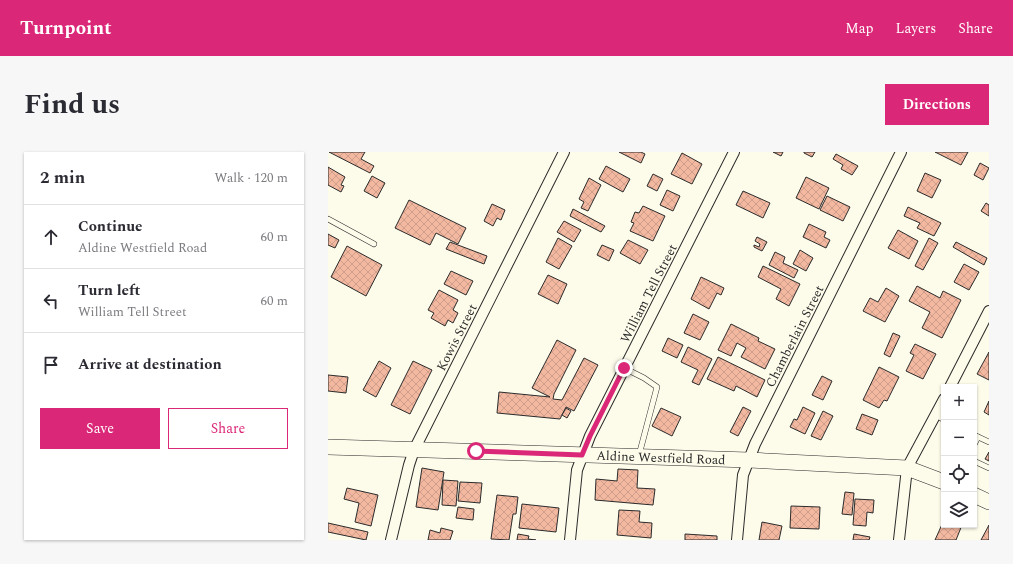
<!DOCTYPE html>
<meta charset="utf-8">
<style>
:root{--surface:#fff;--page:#f7f7f7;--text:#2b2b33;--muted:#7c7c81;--line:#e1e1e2;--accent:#db2777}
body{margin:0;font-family:Spectral,serif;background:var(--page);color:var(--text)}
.controls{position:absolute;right:12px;bottom:12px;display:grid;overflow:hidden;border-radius:0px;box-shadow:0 1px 3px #0004}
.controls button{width:36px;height:36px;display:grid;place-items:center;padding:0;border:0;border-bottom:1px solid var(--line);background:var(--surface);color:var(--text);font:20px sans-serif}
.stop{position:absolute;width:12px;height:12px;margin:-9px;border:3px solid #db2777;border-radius:50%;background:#fff}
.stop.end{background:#db2777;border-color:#fff;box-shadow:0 1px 4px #0008}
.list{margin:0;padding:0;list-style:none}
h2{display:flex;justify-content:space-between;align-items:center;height:52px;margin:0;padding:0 16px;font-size:17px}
h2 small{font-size:13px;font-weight:400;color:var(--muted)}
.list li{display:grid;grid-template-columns:26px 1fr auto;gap:12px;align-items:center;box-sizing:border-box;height:64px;padding:0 16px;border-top:1px solid var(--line)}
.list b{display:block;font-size:15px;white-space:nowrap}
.list p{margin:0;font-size:13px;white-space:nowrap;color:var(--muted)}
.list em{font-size:13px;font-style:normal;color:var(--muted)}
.actions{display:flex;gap:8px;padding:12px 16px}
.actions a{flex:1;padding:9px 0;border:1px solid var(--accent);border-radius:0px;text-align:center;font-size:14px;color:var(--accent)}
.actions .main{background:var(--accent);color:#fff}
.icon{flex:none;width:22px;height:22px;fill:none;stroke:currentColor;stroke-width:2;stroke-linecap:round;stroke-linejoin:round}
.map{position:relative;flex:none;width:661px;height:388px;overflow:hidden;border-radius:0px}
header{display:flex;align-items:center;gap:24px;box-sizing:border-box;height:56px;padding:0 20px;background:var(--accent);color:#fff}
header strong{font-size:19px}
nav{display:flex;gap:22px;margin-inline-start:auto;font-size:14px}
.intro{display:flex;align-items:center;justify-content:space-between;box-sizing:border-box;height:96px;padding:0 24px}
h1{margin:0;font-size:28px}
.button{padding:10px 18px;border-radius:0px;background:var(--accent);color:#fff;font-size:14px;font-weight:700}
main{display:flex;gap:24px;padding:0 24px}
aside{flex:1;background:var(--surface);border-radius:0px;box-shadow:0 1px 3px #0004}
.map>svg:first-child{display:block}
.building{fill:url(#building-cross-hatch);stroke:#2b2b2b}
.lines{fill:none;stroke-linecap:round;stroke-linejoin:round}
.service-casing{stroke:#2b2b2b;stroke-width:6}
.minor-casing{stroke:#2b2b2b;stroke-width:12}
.secondary-casing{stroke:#2b2b2b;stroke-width:16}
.service{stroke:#fdfbea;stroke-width:5}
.minor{stroke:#fdfbea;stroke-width:10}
.secondary{stroke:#fdfbea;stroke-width:15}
.route{stroke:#db2777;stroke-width:5}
.labels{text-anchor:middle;stroke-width:3;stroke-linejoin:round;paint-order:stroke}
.street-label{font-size:13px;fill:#2b2b2b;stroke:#fdfbea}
</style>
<header>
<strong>Turnpoint</strong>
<nav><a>Map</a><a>Layers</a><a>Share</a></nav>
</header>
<div class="intro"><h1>Find us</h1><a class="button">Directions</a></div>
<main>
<aside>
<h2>2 min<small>Walk · 120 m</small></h2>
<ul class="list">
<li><svg class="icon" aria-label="ahead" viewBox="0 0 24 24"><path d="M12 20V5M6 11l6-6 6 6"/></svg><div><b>Continue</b><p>Aldine Westfield Road</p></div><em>60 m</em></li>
<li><svg class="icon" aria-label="left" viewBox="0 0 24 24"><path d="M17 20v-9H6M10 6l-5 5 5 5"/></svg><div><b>Turn left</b><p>William Tell Street</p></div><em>60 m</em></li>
<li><svg class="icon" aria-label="arrive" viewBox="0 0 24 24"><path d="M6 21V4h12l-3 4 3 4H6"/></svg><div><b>Arrive at destination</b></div></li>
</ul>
<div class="actions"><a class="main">Save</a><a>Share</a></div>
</aside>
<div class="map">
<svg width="661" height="388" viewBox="0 0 661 388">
<defs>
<pattern id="building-cross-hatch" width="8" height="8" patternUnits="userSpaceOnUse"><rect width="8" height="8" fill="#f2b8a0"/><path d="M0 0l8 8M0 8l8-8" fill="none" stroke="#d09e8a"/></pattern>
</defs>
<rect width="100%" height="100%" fill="#fdfbea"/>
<!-- building -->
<g class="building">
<polygon points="1,0 37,0 33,7 46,14 42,21"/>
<polygon points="291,0 313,0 317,2 313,11"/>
<polygon points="445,0 455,0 453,4"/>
<polygon points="476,0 487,0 484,5 476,1"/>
<polygon points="607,0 640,0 633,13"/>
<polygon points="354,1 374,12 364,32 343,22"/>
<polygon points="508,2 530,14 524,23 513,17 515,13 505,7"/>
<polygon points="652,11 661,16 655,28 646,23"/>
<polygon points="278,14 302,27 295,40 271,27"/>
<polygon points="0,15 17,25 13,33 16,34 13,40 0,33"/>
<polygon points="597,21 613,28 604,46 589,39"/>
<polygon points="325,22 335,27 329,39 319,34"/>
<polygon points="44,24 57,31 49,46 36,39"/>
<polygon points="478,25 501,36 491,57 468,46"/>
<polygon points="261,26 273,33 260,59 253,56 256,50 251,47"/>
<polygon points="339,38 352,44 345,59 332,53"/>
<polygon points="415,39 442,51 435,66 408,53"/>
<polygon points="499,44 522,55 515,69 492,58"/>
<polygon points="81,48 138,76 130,92 108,81 102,93 67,76"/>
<polygon points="658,51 661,53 661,64 653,59"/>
<polygon points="164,52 177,58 173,68 169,66 165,74 156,69"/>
<polygon points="315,54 337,64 325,89 302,79 306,71 303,70 307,60 311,61"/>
<polygon points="580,55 613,71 606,84 589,76 592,71 576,64"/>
<polygon points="245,57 277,74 273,80 242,64"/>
<polygon points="236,69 253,78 246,90 229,80"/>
<polygon points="481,72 498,80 496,85 502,88 498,96 475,85"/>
<polygon points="570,78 590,89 581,107 560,96"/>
<polygon points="0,82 11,88 7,96 0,93"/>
<polygon points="429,85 439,90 434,99 426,95 426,93 431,95 432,92 427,89"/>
<polygon points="230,86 244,94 231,117 218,110"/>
<polygon points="601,86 610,91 595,118 587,114"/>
<polygon points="300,88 320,98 312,112 292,101"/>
<polygon points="122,90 159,104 156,112 118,97"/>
<polygon points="628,90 659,106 656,113 625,95"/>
<polygon points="274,93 286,98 281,109 269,103"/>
<polygon points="19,94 54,113 38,144 3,125"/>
<polygon points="472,98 485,106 478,119 465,112"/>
<polygon points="447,100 457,105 455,111 470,118 466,126 441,113"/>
<polygon points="636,112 651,120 641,138 626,130"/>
<polygon points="435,114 472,132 461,154 448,147 453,137 430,125"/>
<polygon points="123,119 145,129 138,143 116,132"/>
<polygon points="220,123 239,132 230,152 210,142"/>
<polygon points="373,125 396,136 393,143 389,141 381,157 363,147"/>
<polygon points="589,134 612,146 615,139 633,148 614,186 594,176 602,160 581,149"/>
<polygon points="558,136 571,144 557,170 535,159 542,146 550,150"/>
<polygon points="111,138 130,148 125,158 130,161 125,171 120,168 117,174 103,166 106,161 100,158"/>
<polygon points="365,162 381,170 372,188 356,181"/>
<polygon points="403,172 431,186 430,189 447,197 437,217 413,205 418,196 409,191 403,204 390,198"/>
<polygon points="565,181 572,184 562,205 556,202"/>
<polygon points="340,186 355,193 349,206 334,199"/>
<polygon points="229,188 248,198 226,242 225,247 234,248 256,206 270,213 246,259 238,255 232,267 169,261 171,240 222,245 204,236"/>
<polygon points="587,192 608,202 595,227 578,219 586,203 582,201"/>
<polygon points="360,195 384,207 371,233 364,230 370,218 353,210"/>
<polygon points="661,200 661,228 649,222"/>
<polygon points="390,205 437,228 429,245 408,234 406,239 379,227"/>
<polygon points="51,209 63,216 48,245 35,238"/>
<polygon points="85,209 104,218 82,262 63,253"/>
<polygon points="551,215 571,225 559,249 556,248 551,256 535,248"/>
<polygon points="0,223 20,225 18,241 0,239"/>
<polygon points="494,224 504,229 495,248 484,243"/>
<polygon points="661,249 661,263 656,260"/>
<polygon points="415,255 423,259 410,284 402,280"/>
<polygon points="475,255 487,261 477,282 462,275 466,267 469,268"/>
<polygon points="238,256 243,259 239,266 234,263"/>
<polygon points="333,256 353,265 344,284 324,274"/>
<polygon points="495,259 505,264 493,288 483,284"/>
<polygon points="534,262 550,268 544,283 528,277"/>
<polygon points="661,300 661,309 657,307"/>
<polygon points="94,316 116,320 110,358 88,355"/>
<polygon points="290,317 310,318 309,336 327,337 325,353 267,348 268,327 289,329"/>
<polygon points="115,328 130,329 128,354 114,353"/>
<polygon points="132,330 154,331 152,351 130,349"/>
<polygon points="19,336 50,343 43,374 27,370 31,351 16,347"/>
<polygon points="517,340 526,341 524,363 514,362"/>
<polygon points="169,343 190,345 188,362 185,362 181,388 163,387"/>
<polygon points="527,347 546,348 545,361 539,360 538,374 525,373"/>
<polygon points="194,352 231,356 228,380 191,376"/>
<polygon points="463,354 492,355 491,377 462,376"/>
<polygon points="130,355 146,357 145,368 128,366"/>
<polygon points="291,358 312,359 311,370 324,371 323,386 289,383"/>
<polygon points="616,368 616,373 634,373 628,388 607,388"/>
<polygon points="434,370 454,374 451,388 431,388"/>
<polygon points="0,371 40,380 38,388 0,380"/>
<polygon points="661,373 661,388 653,388"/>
<polygon points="113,376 125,379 122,388 100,388 102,378 112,381"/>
<polygon points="190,382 201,384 200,387 208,388 189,388"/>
<polygon points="357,382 389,384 389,388 357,388"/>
<polygon points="526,382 542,385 541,388 525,388"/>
</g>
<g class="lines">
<!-- service casing -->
<g class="service-casing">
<g id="service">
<polyline points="0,67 46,92"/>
<polyline points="296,216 316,226 329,235 311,303"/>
<polyline points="608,263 616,268"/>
<polyline points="646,283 661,290"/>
<polyline points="646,293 650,285"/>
<polyline points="646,309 661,316"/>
</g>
</g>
<!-- minor casing -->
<g class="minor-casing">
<g id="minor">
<polyline points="622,235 661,159"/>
<polyline points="63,388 81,313 86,298 236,0"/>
<polyline points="242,388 249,318 262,284 406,0"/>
<polyline points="409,388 415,323 427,292 573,0"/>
<polyline points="571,388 579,316 616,247"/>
</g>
</g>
<!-- secondary casing -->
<g class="secondary-casing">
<g id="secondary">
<polyline points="0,295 421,308 579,316 616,330"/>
<polyline points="646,343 661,350"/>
</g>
</g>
<!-- service -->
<use href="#service" class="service"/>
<!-- minor -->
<use href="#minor" class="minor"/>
<!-- secondary -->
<use href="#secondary" class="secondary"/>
</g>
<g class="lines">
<!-- route -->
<polyline class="route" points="148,299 254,303 262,284 296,216"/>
</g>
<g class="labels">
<!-- street labels -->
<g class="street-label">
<text transform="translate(320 141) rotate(-63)" y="5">William Tell Street</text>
<text transform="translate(466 184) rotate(-63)" y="5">Chamberlain Street</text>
<text transform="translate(128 185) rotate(-63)" y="5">Kowis Street</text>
<text transform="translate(333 305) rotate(2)" y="5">Aldine Westfield Road</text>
</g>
</g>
</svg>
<div class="controls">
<button>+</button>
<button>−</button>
<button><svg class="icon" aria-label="locate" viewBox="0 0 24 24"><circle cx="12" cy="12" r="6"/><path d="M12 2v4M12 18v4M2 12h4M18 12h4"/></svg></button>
<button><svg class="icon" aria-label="layers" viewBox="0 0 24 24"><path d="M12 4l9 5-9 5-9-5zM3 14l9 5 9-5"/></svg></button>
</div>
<div class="stop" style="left:148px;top:299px"></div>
<div class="stop end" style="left:296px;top:216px"></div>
</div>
</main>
